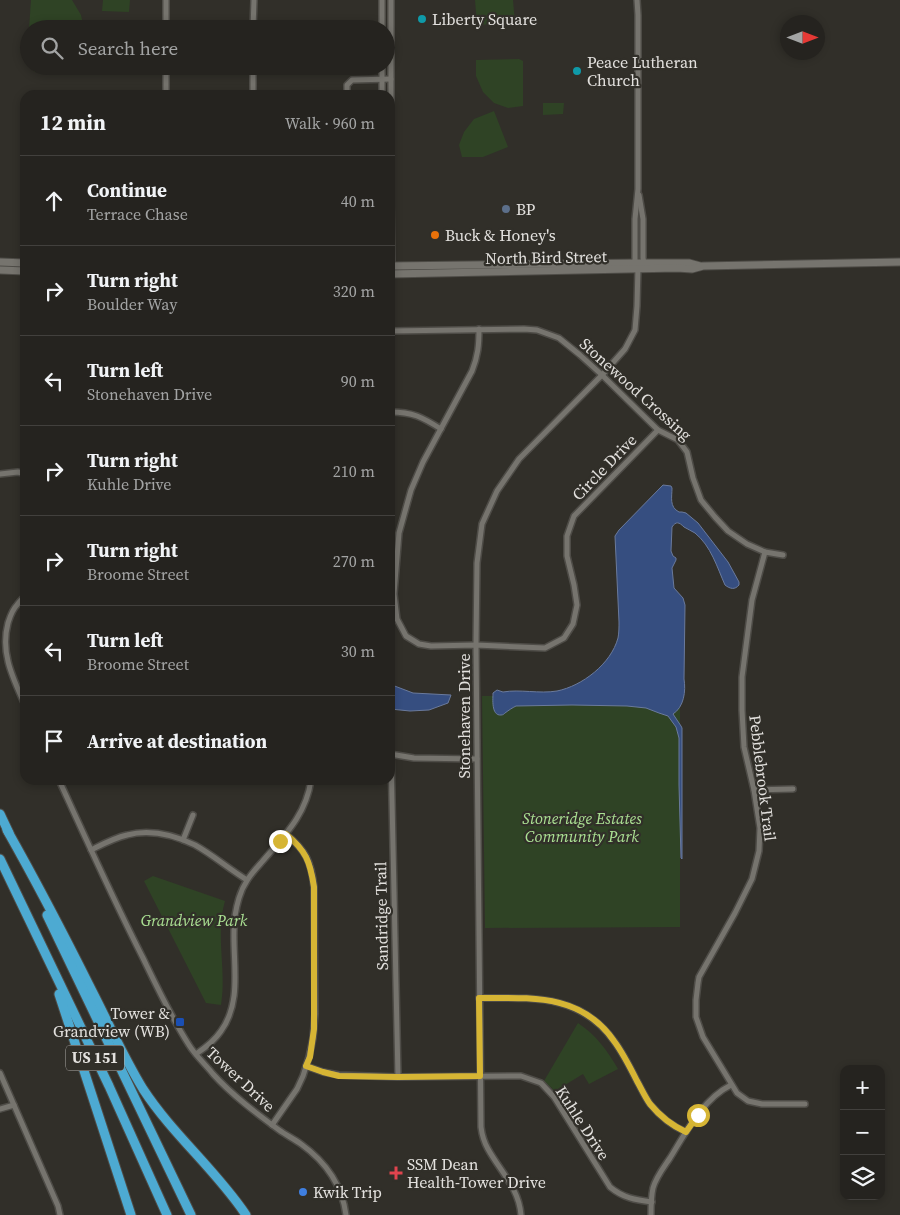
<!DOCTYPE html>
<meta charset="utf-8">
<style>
:root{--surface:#25231f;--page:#312f2c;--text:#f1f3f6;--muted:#a3a4a4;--line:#42403d}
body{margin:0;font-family:"Source Serif 4",serif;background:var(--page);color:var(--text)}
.controls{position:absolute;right:15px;bottom:15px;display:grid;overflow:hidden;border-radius:10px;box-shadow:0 2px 8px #0003}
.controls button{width:45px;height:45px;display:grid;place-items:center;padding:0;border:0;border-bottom:1px solid var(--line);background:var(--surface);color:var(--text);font:25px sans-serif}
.compass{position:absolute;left:780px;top:15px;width:45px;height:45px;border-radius:50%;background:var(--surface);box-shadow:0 2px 8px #0003;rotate:90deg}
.stop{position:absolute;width:15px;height:15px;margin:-11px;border:4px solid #d6b534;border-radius:50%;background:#fff}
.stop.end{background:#d6b534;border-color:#fff;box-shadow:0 1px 5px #0008}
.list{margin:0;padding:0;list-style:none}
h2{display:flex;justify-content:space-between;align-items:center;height:65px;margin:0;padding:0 20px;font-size:21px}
h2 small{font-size:16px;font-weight:400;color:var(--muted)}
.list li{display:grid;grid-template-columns:32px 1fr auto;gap:15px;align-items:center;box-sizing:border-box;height:90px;padding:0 20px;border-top:1px solid var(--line)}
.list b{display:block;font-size:19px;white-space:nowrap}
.list p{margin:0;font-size:16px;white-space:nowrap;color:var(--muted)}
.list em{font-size:16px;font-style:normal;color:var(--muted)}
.icon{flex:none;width:28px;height:28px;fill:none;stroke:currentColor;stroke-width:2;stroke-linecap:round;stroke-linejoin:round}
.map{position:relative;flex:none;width:900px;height:1215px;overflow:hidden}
.search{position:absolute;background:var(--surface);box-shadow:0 2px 8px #0003;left:20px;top:20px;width:375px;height:55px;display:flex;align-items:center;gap:12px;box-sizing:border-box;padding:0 18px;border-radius:28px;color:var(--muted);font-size:19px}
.panel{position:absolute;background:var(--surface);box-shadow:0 2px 8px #0003;left:20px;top:90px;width:375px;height:695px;border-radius:15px}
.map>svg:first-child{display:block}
.green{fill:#2f4325}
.water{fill:#364e80;stroke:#6a7a9c}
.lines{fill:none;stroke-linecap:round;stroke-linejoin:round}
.street-casing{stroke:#4e4c47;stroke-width:8}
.secondary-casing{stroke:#4e4c47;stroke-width:9}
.highway-casing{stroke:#4e4c47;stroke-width:11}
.street{stroke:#76746e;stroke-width:5}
.secondary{stroke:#76746e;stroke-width:7}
.highway{stroke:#4daad2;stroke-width:9}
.route{stroke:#d6b534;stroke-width:6}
.culture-dot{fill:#0f9aa8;stroke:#312f29;stroke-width:2}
.service-dot{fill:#5c6f8a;stroke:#312f29;stroke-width:2}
.food-dot{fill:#e8710a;stroke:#312f29;stroke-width:2}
.transit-dot{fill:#1a4fb4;stroke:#312f29;stroke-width:2}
.health-dot{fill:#e0444e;stroke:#312f29;stroke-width:2}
.shop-dot{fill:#3f7fe0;stroke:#312f29;stroke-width:2}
.labels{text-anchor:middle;stroke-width:4.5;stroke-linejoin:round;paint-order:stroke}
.shield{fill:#312f29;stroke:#aeaca8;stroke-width:1}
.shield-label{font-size:15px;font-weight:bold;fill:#e3e1de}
.poi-label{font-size:16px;fill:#e3e1de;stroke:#312f29;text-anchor:start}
.street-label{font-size:16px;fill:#e3e1de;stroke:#312f29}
.park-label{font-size:16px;font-style:italic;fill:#abe193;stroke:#312f29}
</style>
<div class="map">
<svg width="900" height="1215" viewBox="0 0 900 1215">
<rect width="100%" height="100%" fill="#312f29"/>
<!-- green -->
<g class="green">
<polygon points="31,0 72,0 81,15 84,29 29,29"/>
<polygon points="103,0 130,0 129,12 102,11"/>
<polygon points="475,0 513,0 515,23 477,25"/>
<polygon points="519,59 523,61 523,106 508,108 494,103 483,92 476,76 476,60"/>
<polygon points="34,66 61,66 60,73 58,72 34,72"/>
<polygon points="543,103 564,103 563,114 543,115"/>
<polygon points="494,111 508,147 483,157 462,157 459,145 464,132 474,119"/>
<polygon points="680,596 680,927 485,928 482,696 624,696"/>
<path d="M153 876 225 901C215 935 227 971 221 1005L206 1003 144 881Z"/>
<path d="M578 1023C596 1035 607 1050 618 1069L589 1084 583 1074 555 1091 544 1081Z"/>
</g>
<!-- water -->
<g class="water">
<path d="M663 485 671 486 672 488C672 497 669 507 679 512H682L686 513 698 523 728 562 739 582V585C735 590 730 589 725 585 717 567 711 546 695 533 691 531 688 529 684 527 679 522 676 521 672 527L671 551 673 556 676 558V560L672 568 674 588 683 598 685 605 684 679C686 691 684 707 673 714L681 726 682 728V859L681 858 679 785V738L676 727 668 716 659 713 646 708 627 706 572 705 516 706C512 708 509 710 505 713 504 714 503 715 501 715 491 716 493 698 493 693L497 690 503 692C520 689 539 694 557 691 582 686 611 664 618 638 619 633 619 627 619 622L615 536 619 530Z"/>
<polygon points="390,684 392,685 413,693 451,695 448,703 429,710 410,711 390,709"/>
</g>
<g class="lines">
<!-- street casing -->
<g class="street-casing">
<g id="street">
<polyline points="166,29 166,0"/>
<polyline points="253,29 254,0"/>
<polyline points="382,29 382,0"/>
<polyline points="166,66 166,95"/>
<polyline points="253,66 253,95"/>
<polyline points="347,95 347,85 352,80 391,79"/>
<polyline points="382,95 382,66"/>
<polyline points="639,195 643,219 643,258 644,263"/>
<polyline points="635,263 635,219 638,189 638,15 637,0"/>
<polyline points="390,268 392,266 391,205 391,0"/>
<path d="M479 329C479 345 478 356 472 371L423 462 411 490 399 533 394 594 397 619 406 636 419 644 431 646 476 645 545 648 564 638 573 624 577 605 574 585 567 556V536L574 516 658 430"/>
<polyline points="390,331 524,329 537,330 559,338 580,355 602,375 658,430 678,440 687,452 693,478 701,500 715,517 728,531 747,544 765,552 783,555"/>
<path d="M390 412C413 412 422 417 441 429"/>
<polyline points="0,474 18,472 25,474"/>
<polyline points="765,552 752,600 742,677 742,710 744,747 754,790 760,828 759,851 752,879 735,913 699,977 698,983 696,1000 696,1017 703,1037 737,1093 748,1101 762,1104 805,1104"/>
<path d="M25 596C22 599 19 602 17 605 12 610 10 617 8 623 0 653 13 678 25 705"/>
<polyline points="390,754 414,758 477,759"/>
<polyline points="391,754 398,1077"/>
<path d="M59 780C86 839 113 899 143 958 157 987 171 1017 189 1045 195 1055 205 1064 213 1074 232 1095 256 1113 279 1130 286 1135 294 1139 301 1144 326 1162 342 1184 346 1215"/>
<polyline points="754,790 793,789"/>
<polyline points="183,840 193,815"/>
<path d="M91 850C103 844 114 838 127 835 150 829 174 835 195 845 213 855 229 869 247 880"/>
<path d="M479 998C530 998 580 993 614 1041 623 1053 630 1067 637 1081 641 1088 645 1097 650 1104 659 1115 672 1126 686 1132"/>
<path d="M196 1054C205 1048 215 1040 221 1031 242 1002 233 965 234 931 234 920 236 908 239 898 243 884 251 874 261 863 283 837 306 816 311 780"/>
<path d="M306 1066 323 1072 339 1075 398 1077 521 1076 541 1083 554 1097 610 1187C623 1198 636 1200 652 1202"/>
<polyline points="0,1073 58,1206 60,1215"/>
<polyline points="0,1109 14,1105"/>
<path d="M272 1125 297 1089 303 1076 309 1057 313 1038 315 1014 314 887C311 861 306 851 286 834"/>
<path d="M521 1215C519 1188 500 1171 488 1149 484 1142 482 1135 481 1127L476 645 477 563 482 524 497 491 519 459 602 375 625 349 635 330 637 306 638 267"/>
<path d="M651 1215C651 1206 651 1197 653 1188 656 1177 664 1167 670 1158 686 1132 703 1099 731 1085"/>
</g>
</g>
<!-- secondary casing -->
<g class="secondary-casing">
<g id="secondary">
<polyline points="0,262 25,263"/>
<polyline points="390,266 638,263 689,263 700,266"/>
<polyline points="0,270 25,271"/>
<polyline points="390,274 677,268 692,269 703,266 900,262"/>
</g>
</g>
<!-- highway casing -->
<g class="highway-casing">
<g id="highway">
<polyline points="0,814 9,833"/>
<path d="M7 830C37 883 65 937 92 991 109 1024 124 1058 143 1089 173 1135 216 1170 246 1215"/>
<polyline points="0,859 109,1086 167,1215"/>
<polyline points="47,915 191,1215"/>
<polyline points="59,994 131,1215"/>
</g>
</g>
<!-- street -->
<use href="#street" class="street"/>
<!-- secondary -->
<use href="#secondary" class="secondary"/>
<!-- highway -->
<use href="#highway" class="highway"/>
</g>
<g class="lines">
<!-- route -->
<path class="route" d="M280 841 286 834C306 851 310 861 314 887V1029L310 1057 306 1066 323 1072 339 1076 398 1077 480 1076 479 998C530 998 581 993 614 1041 623 1053 630 1067 637 1081 641 1088 645 1097 650 1104 659 1115 673 1126 686 1132L698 1115"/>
</g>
<!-- markers -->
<g class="culture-dot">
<circle cx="422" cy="19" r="5"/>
<circle cx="577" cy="71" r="5"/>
</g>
<circle class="service-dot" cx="506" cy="209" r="5"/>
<circle class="food-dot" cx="435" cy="235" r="5"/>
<rect class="transit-dot" x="175" y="1017" width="10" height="10" rx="2.5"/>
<path class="health-dot" d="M393.5 1165.5h5v5h5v5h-5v5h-5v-5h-5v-5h5z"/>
<circle class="shop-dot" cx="303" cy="1192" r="5"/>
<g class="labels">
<!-- shield labels -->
<rect class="shield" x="66" y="1045.5" width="58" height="25" rx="4"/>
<g class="shield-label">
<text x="95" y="1063">US 151</text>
</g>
<!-- poi labels -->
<g class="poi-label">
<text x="432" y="25">Liberty Square</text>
<text x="587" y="68">Peace Lutheran<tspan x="587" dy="18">Church</tspan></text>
<text x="516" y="215">BP</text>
<text x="445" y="241">Buck &amp; Honey's</text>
<text x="170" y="1019" text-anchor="end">Tower &amp;<tspan x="170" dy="18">Grandview (WB)</tspan></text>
<text x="407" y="1170">SSM Dean<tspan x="407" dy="18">Health-Tower Drive</tspan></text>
<text x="313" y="1198">Kwik Trip</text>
</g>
<!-- street labels -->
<g class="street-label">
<text transform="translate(546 257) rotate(-1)" y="6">North Bird Street</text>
<text transform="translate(636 389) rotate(42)" y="6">Stonewood Crossing</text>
<text transform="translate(604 467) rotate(-46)" y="6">Circle Drive</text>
<text transform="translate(464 716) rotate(-90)" y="6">Stonehaven Drive</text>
<text transform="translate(763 778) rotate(83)" y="6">Pebblebrook Trail</text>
<text transform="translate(381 916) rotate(-91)" y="6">Sandridge Trail</text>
<text transform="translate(241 1079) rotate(43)" y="6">Tower Drive</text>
<text transform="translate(583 1123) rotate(57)" y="6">Kuhle Drive</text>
</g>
<!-- park labels -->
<g class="park-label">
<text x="582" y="824">Stoneridge Estates<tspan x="582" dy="18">Community Park</tspan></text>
<text x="194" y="926">Grandview Park</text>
</g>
</g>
</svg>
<div class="controls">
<button>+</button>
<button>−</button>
<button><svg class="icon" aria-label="layers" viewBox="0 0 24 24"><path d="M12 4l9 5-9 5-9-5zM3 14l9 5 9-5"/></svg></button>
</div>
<svg class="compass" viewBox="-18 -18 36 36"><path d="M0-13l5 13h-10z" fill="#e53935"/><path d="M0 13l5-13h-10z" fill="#a3a4a4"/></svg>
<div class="stop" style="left:698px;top:1115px"></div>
<div class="stop end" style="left:280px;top:841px"></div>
<div class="search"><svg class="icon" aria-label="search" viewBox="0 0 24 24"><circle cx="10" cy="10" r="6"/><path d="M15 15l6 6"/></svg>Search here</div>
<section class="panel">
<h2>12 min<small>Walk · 960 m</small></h2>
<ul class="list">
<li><svg class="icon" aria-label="ahead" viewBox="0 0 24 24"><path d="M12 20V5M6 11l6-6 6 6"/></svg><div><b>Continue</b><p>Terrace Chase</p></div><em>40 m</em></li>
<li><svg class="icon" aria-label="right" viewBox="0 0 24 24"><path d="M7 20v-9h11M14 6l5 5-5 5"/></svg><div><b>Turn right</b><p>Boulder Way</p></div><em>320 m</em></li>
<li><svg class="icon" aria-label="left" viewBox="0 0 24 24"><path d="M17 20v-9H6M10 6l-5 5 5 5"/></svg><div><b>Turn left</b><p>Stonehaven Drive</p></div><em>90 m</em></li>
<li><svg class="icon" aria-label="right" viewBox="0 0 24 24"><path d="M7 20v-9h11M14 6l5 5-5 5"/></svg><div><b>Turn right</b><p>Kuhle Drive</p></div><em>210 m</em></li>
<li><svg class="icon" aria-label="right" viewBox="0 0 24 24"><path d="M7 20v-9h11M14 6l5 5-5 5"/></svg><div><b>Turn right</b><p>Broome Street</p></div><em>270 m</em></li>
<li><svg class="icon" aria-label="left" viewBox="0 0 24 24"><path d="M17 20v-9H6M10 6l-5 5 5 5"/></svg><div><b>Turn left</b><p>Broome Street</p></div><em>30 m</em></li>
<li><svg class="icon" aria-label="arrive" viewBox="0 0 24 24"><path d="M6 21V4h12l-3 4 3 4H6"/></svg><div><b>Arrive at destination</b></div></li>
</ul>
</section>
</div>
